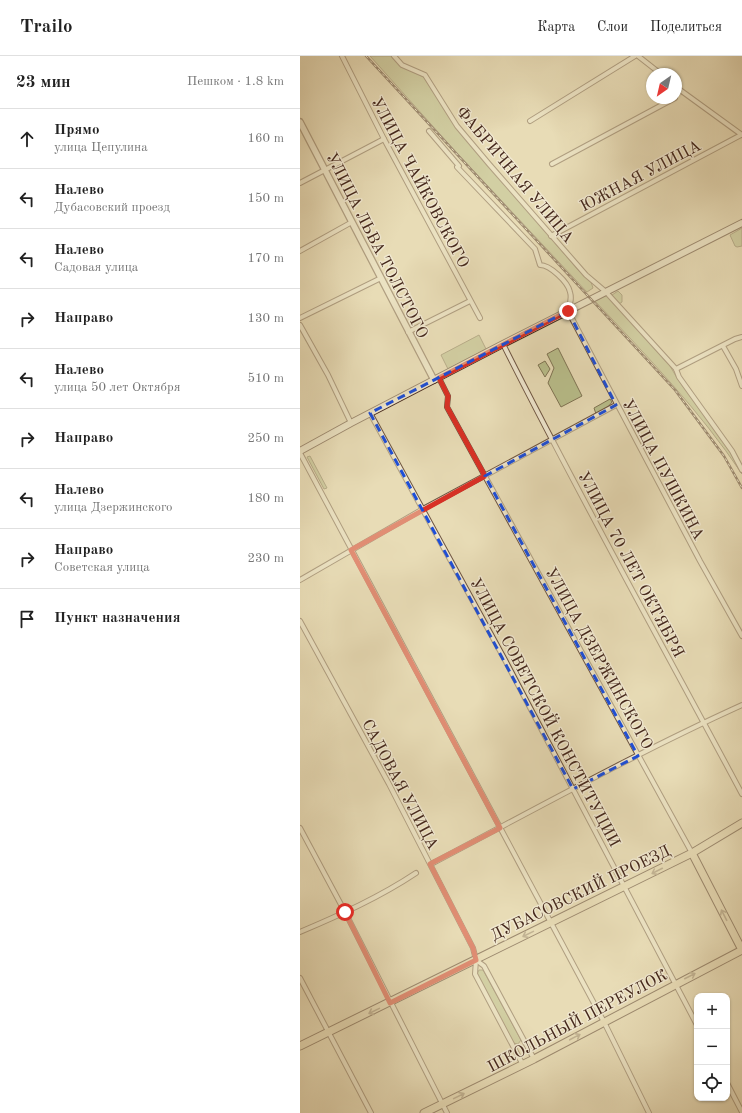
<!DOCTYPE html>
<html lang="ru">
<meta charset="utf-8">
<style>
:root{--surface:#fff;--page:#f2f2f2;--text:#222;--muted:#767676;--line:#e0e0e0}
body{margin:0;font-family:"Old Standard TT",serif;background:var(--page);color:var(--text)}
.controls{position:absolute;right:12px;bottom:12px;display:grid;overflow:hidden;border-radius:8px;box-shadow:0 1px 3px #0004}
.controls button{width:36px;height:36px;display:grid;place-items:center;padding:0;border:0;border-bottom:1px solid var(--line);background:var(--surface);color:var(--text);font:20px sans-serif}
.compass{position:absolute;left:346px;top:12px;width:36px;height:36px;border-radius:50%;background:var(--surface);box-shadow:0 1px 3px #0004;rotate:214deg}
.stop{position:absolute;width:12px;height:12px;margin:-9px;border:3px solid #d93025;border-radius:50%;background:#fff}
.stop.end{background:#d93025;border-color:#fff;box-shadow:0 1px 4px #0008}
.list{margin:0;padding:0;list-style:none}
h2{display:flex;justify-content:space-between;align-items:center;height:52px;margin:0;padding:0 16px;font-size:17px}
h2 small{font-size:13px;font-weight:400;color:var(--muted)}
.list li{display:grid;grid-template-columns:26px 1fr auto;gap:12px;align-items:center;box-sizing:border-box;height:60px;padding:0 16px;border-top:1px solid var(--line)}
.list b{display:block;font-size:15px;white-space:nowrap}
.list p{margin:0;font-size:13px;white-space:nowrap;color:var(--muted)}
.list em{font-size:13px;font-style:normal;color:var(--muted)}
.icon{flex:none;width:22px;height:22px;fill:none;stroke:currentColor;stroke-width:2;stroke-linecap:round;stroke-linejoin:round}
.map{position:relative;flex:none;width:442px;height:1057px;overflow:hidden}
header{display:flex;align-items:center;gap:24px;box-sizing:border-box;height:56px;padding:0 20px;background:var(--surface);border-bottom:1px solid var(--line)}
header strong{font-size:19px}
nav{display:flex;gap:22px;margin-inline-start:auto;font-size:14px}
main{display:flex}
aside{flex:1;background:var(--surface)}
.map>svg:first-child{display:block}
.green{fill:#b9bf8c;stroke:#7f7454}
.lines{fill:none;stroke-linecap:round;stroke-linejoin:round}
.minor-casing{stroke:#6e5542;stroke-width:6}
.tertiary-casing{stroke:#6e5542;stroke-width:8}
.secondary-casing{stroke:#45281c;stroke-width:8}
.primary-casing{stroke:#45281c;stroke-width:9}
.minor{stroke:#f0e8d0;stroke-width:4}
.tertiary{stroke:#f0e8d0;stroke-width:5.5}
.secondary{stroke:#f0e8d0;stroke-width:6}
.primary{stroke:#e8dcb6;stroke-width:7}
.rail-casing{stroke:#45281c;stroke-width:2.5}
.rail{stroke:#f0e8d0;stroke-width:1;stroke-dasharray:3;stroke-linecap:butt}
.oneway{stroke:#968269}
.route{stroke:#d93025;stroke-width:5}
.marked{fill:none;stroke:#1d4ed8;stroke-width:3;stroke-dasharray:8 5;stroke-linejoin:round}
.labels{text-anchor:middle;stroke-width:3;stroke-linejoin:round;paint-order:stroke}
.street-label{font-size:16px;fill:#45281c;stroke:#f0e8d0}
</style>
<header>
<strong>Trailo</strong>
<nav><a>Карта</a><a>Слои</a><a>Поделиться</a></nav>
</header>
<main>
<aside>
<h2>23 мин<small>Пешком · 1.8 km</small></h2>
<ul class="list">
<li><svg class="icon" aria-label="ahead" viewBox="0 0 24 24"><path d="M12 20V5M6 11l6-6 6 6"/></svg><div><b>Прямо</b><p>улица Цепулина</p></div><em>160 m</em></li>
<li><svg class="icon" aria-label="left" viewBox="0 0 24 24"><path d="M17 20v-9H6M10 6l-5 5 5 5"/></svg><div><b>Налево</b><p>Дубасовский проезд</p></div><em>150 m</em></li>
<li><svg class="icon" aria-label="left" viewBox="0 0 24 24"><path d="M17 20v-9H6M10 6l-5 5 5 5"/></svg><div><b>Налево</b><p>Садовая улица</p></div><em>170 m</em></li>
<li><svg class="icon" aria-label="right" viewBox="0 0 24 24"><path d="M7 20v-9h11M14 6l5 5-5 5"/></svg><div><b>Направо</b></div><em>130 m</em></li>
<li><svg class="icon" aria-label="left" viewBox="0 0 24 24"><path d="M17 20v-9H6M10 6l-5 5 5 5"/></svg><div><b>Налево</b><p>улица 50 лет Октября</p></div><em>510 m</em></li>
<li><svg class="icon" aria-label="right" viewBox="0 0 24 24"><path d="M7 20v-9h11M14 6l5 5-5 5"/></svg><div><b>Направо</b></div><em>250 m</em></li>
<li><svg class="icon" aria-label="left" viewBox="0 0 24 24"><path d="M17 20v-9H6M10 6l-5 5 5 5"/></svg><div><b>Налево</b><p>улица Дзержинского</p></div><em>180 m</em></li>
<li><svg class="icon" aria-label="right" viewBox="0 0 24 24"><path d="M7 20v-9h11M14 6l5 5-5 5"/></svg><div><b>Направо</b><p>Советская улица</p></div><em>230 m</em></li>
<li><svg class="icon" aria-label="arrive" viewBox="0 0 24 24"><path d="M6 21V4h12l-3 4 3 4H6"/></svg><div><b>Пункт назначения</b></div></li>
</ul>
</aside>
<div class="map">
<svg width="442" height="1057" viewBox="0 0 442 1057">
<rect width="100%" height="100%" fill="#e8dcb6"/>
<filter id="stains"><feTurbulence type="fractalNoise" baseFrequency=".005" numOctaves="4"/><feColorMatrix values="0 0 0 0 .2 0 0 0 0 .09 0 0 0 0 .02 0 0 0 .5 -.17"/></filter>
<radialGradient id="worn" r=".72"><stop offset=".6" stop-color="#630" stop-opacity="0"/><stop offset="1" stop-color="#630" stop-opacity=".3"/></radialGradient>
<!-- green -->
<g class="green">
<polygon points="70,0 91,0 104,12 122,20 125,23 156,71 278,214 291,226 293,232 287,236 156,96"/>
<polygon points="442,172 442,190 437,191 435,190 430,179"/>
<polygon points="318,235 322,239 322,246 319,248 312,239"/>
<path d="M307 239 370 310 377 322 431 396 442 418C400 355 347 300 295 245Z"/>
<polygon points="179,279 186,293 148,313 141,299"/>
<polygon points="258,292 282,340 261,351 248,327 254,312 247,298"/>
<polygon points="245,305 250,313 245,321 238,309"/>
<polygon points="310,343 312,346 308,351 296,358 294,352"/>
<polygon points="10,400 27,432 24,433 7,401"/>
<polygon points="179,914 183,914 221,984 218,988 213,987 177,918"/>
</g>
<g class="lines">
<!-- minor casing -->
<g class="minor-casing">
<g id="minor">
<polyline points="42,0 84,83 180,262"/>
<polyline points="94,0 102,9 125,19 157,70 189,108 286,219 306,236 376,313 379,321 432,395 442,414"/>
<polyline points="338,0 361,18"/>
<polyline points="376,31 442,79"/>
<polyline points="230,65 335,0"/>
<path d="M129 75 159 110 157 111 235 193 240 209C250 209 268 226 270 236 272 243 270 248 268 255L400 505 442 580"/>
<polyline points="252,108 375,42"/>
<polyline points="0,127 84,83"/>
<polyline points="251,180 441,79"/>
<polyline points="0,195 52,166"/>
<polyline points="0,262 81,222"/>
<polyline points="0,269 28,319 51,367"/>
<polyline points="108,276 170,245"/>
<path d="M203 288C279 440 362 588 442 738"/>
<polyline points="423,290 436,313 442,330"/>
<polyline points="376,313 435,283 442,281"/>
<polyline points="139,322 148,340 147,351 392,797"/>
<polyline points="70,357 205,604 397,969"/>
<polyline points="0,397 304,966 349,1057"/>
<polyline points="0,524 123,453 316,349"/>
<polyline points="0,565 89,728 173,892 176,904 184,910 234,1003"/>
<polyline points="0,772 45,856 147,1057"/>
<path d="M131 808C234 754 336 697 442 649"/>
<path d="M0 876C40 859 80 841 116 817"/>
<polyline points="176,904 175,918 223,1009"/>
<polyline points="0,922 71,1057"/>
<polyline points="427,1027 442,1056"/>
</g>
</g>
<!-- tertiary casing -->
<g class="tertiary-casing">
<polyline id="tertiary" points="0,66 134,324"/>
</g>
<!-- secondary casing -->
<g class="secondary-casing">
<polyline id="secondary" points="0,395 51,367 203,288 442,167"/>
</g>
<!-- primary casing -->
<g class="primary-casing">
<g id="primary">
<polyline points="0,990 392,797 442,767"/>
<polyline points="124,1057 234,1003 442,894 392,797"/>
</g>
</g>
<!-- minor -->
<use href="#minor" class="minor"/>
<!-- tertiary -->
<use href="#tertiary" class="tertiary"/>
<!-- secondary -->
<use href="#secondary" class="secondary"/>
<!-- primary -->
<use href="#primary" class="primary"/>
<!-- rail casing -->
<g class="rail-casing">
<polyline id="rail" points="66,0 375,334 424,400 442,432"/>
</g>
<!-- rail -->
<use href="#rail" class="rail"/>
</g>
<!-- one-way arrows -->
<defs><path id="oneway-shaft" d="M-6 0H5M1.5-3L5.5 0L1.5 3" fill="none" stroke-width="1.6" stroke-linecap="round" stroke-linejoin="round"/></defs>
<g class="oneway">
<use href="#oneway-shaft" transform="translate(357 815) rotate(153)"/>
<use href="#oneway-shaft" transform="translate(424 859) rotate(-117)"/>
<use href="#oneway-shaft" transform="translate(228 878) rotate(154)"/>
<use href="#oneway-shaft" transform="translate(390 920) rotate(-27)"/>
<use href="#oneway-shaft" transform="translate(74 955) rotate(154)"/>
<use href="#oneway-shaft" transform="translate(275 981) rotate(-28)"/>
<use href="#oneway-shaft" transform="translate(159 1040) rotate(-26)"/>
</g>
<g class="lines">
<!-- route -->
<polyline class="route" points="45,856 90,947 176,904 173,892 130,808 200,772 51,494 185,420 147,351 148,340 139,322 268,255"/>
</g>
<!-- marked area -->
<path d="M0 0H442V1057H0ZM268 255 316 349 185 420 338 700 273 733 70 357Z" fill="#e8dcb6" fill-opacity=".55" fill-rule="evenodd"/>
<path class="marked" d="M268 255 316 349 185 420 338 700 273 733 70 357Z"/>
<g class="labels">
<!-- street labels -->
<g class="street-label">
<text transform="translate(216 118) rotate(50)" y="6">ФАБРИЧНАЯ УЛИЦА</text>
<text transform="translate(340 119) rotate(-28)" y="6">ЮЖНАЯ УЛИЦА</text>
<text transform="translate(121 126) rotate(62)" y="6">УЛИЦА ЧАЙКОВСКОГО</text>
<text transform="translate(78 189) rotate(63)" y="6">УЛИЦА ЛЬВА ТОЛСТОГО</text>
<text transform="translate(364 413) rotate(62)" y="6">УЛИЦА ПУШКИНА</text>
<text transform="translate(332 508) rotate(62)" y="6">УЛИЦА 70 ЛЕТ ОКТЯБРЯ</text>
<text transform="translate(300 602) rotate(61)" y="6">УЛИЦА ДЗЕРЖИНСКОГО</text>
<text transform="translate(246 656) rotate(62)" y="6">УЛИЦА СОВЕТСКОЙ КОНСТИТУЦИИ</text>
<text transform="translate(101 728) rotate(62)" y="6">САДОВАЯ УЛИЦА</text>
<text transform="translate(280 836) rotate(-26)" y="6">ДУБАСОВСКИЙ ПРОЕЗД</text>
<text transform="translate(277 964) rotate(-28)" y="6">ШКОЛЬНЫЙ ПЕРЕУЛОК</text>
</g>
</g>
<rect width="100%" height="100%" filter="url(#stains)"/>
<rect width="100%" height="100%" fill="url(#worn)"/>
</svg>
<div class="controls">
<button>+</button>
<button>−</button>
<button><svg class="icon" aria-label="locate" viewBox="0 0 24 24"><circle cx="12" cy="12" r="6"/><path d="M12 2v4M12 18v4M2 12h4M18 12h4"/></svg></button>
</div>
<svg class="compass" viewBox="-18 -18 36 36"><path d="M0-13l5 13h-10z" fill="#e53935"/><path d="M0 13l5-13h-10z" fill="#767676"/></svg>
<div class="stop" style="left:45px;top:856px"></div>
<div class="stop end" style="left:268px;top:255px"></div>
</div>
</main>
